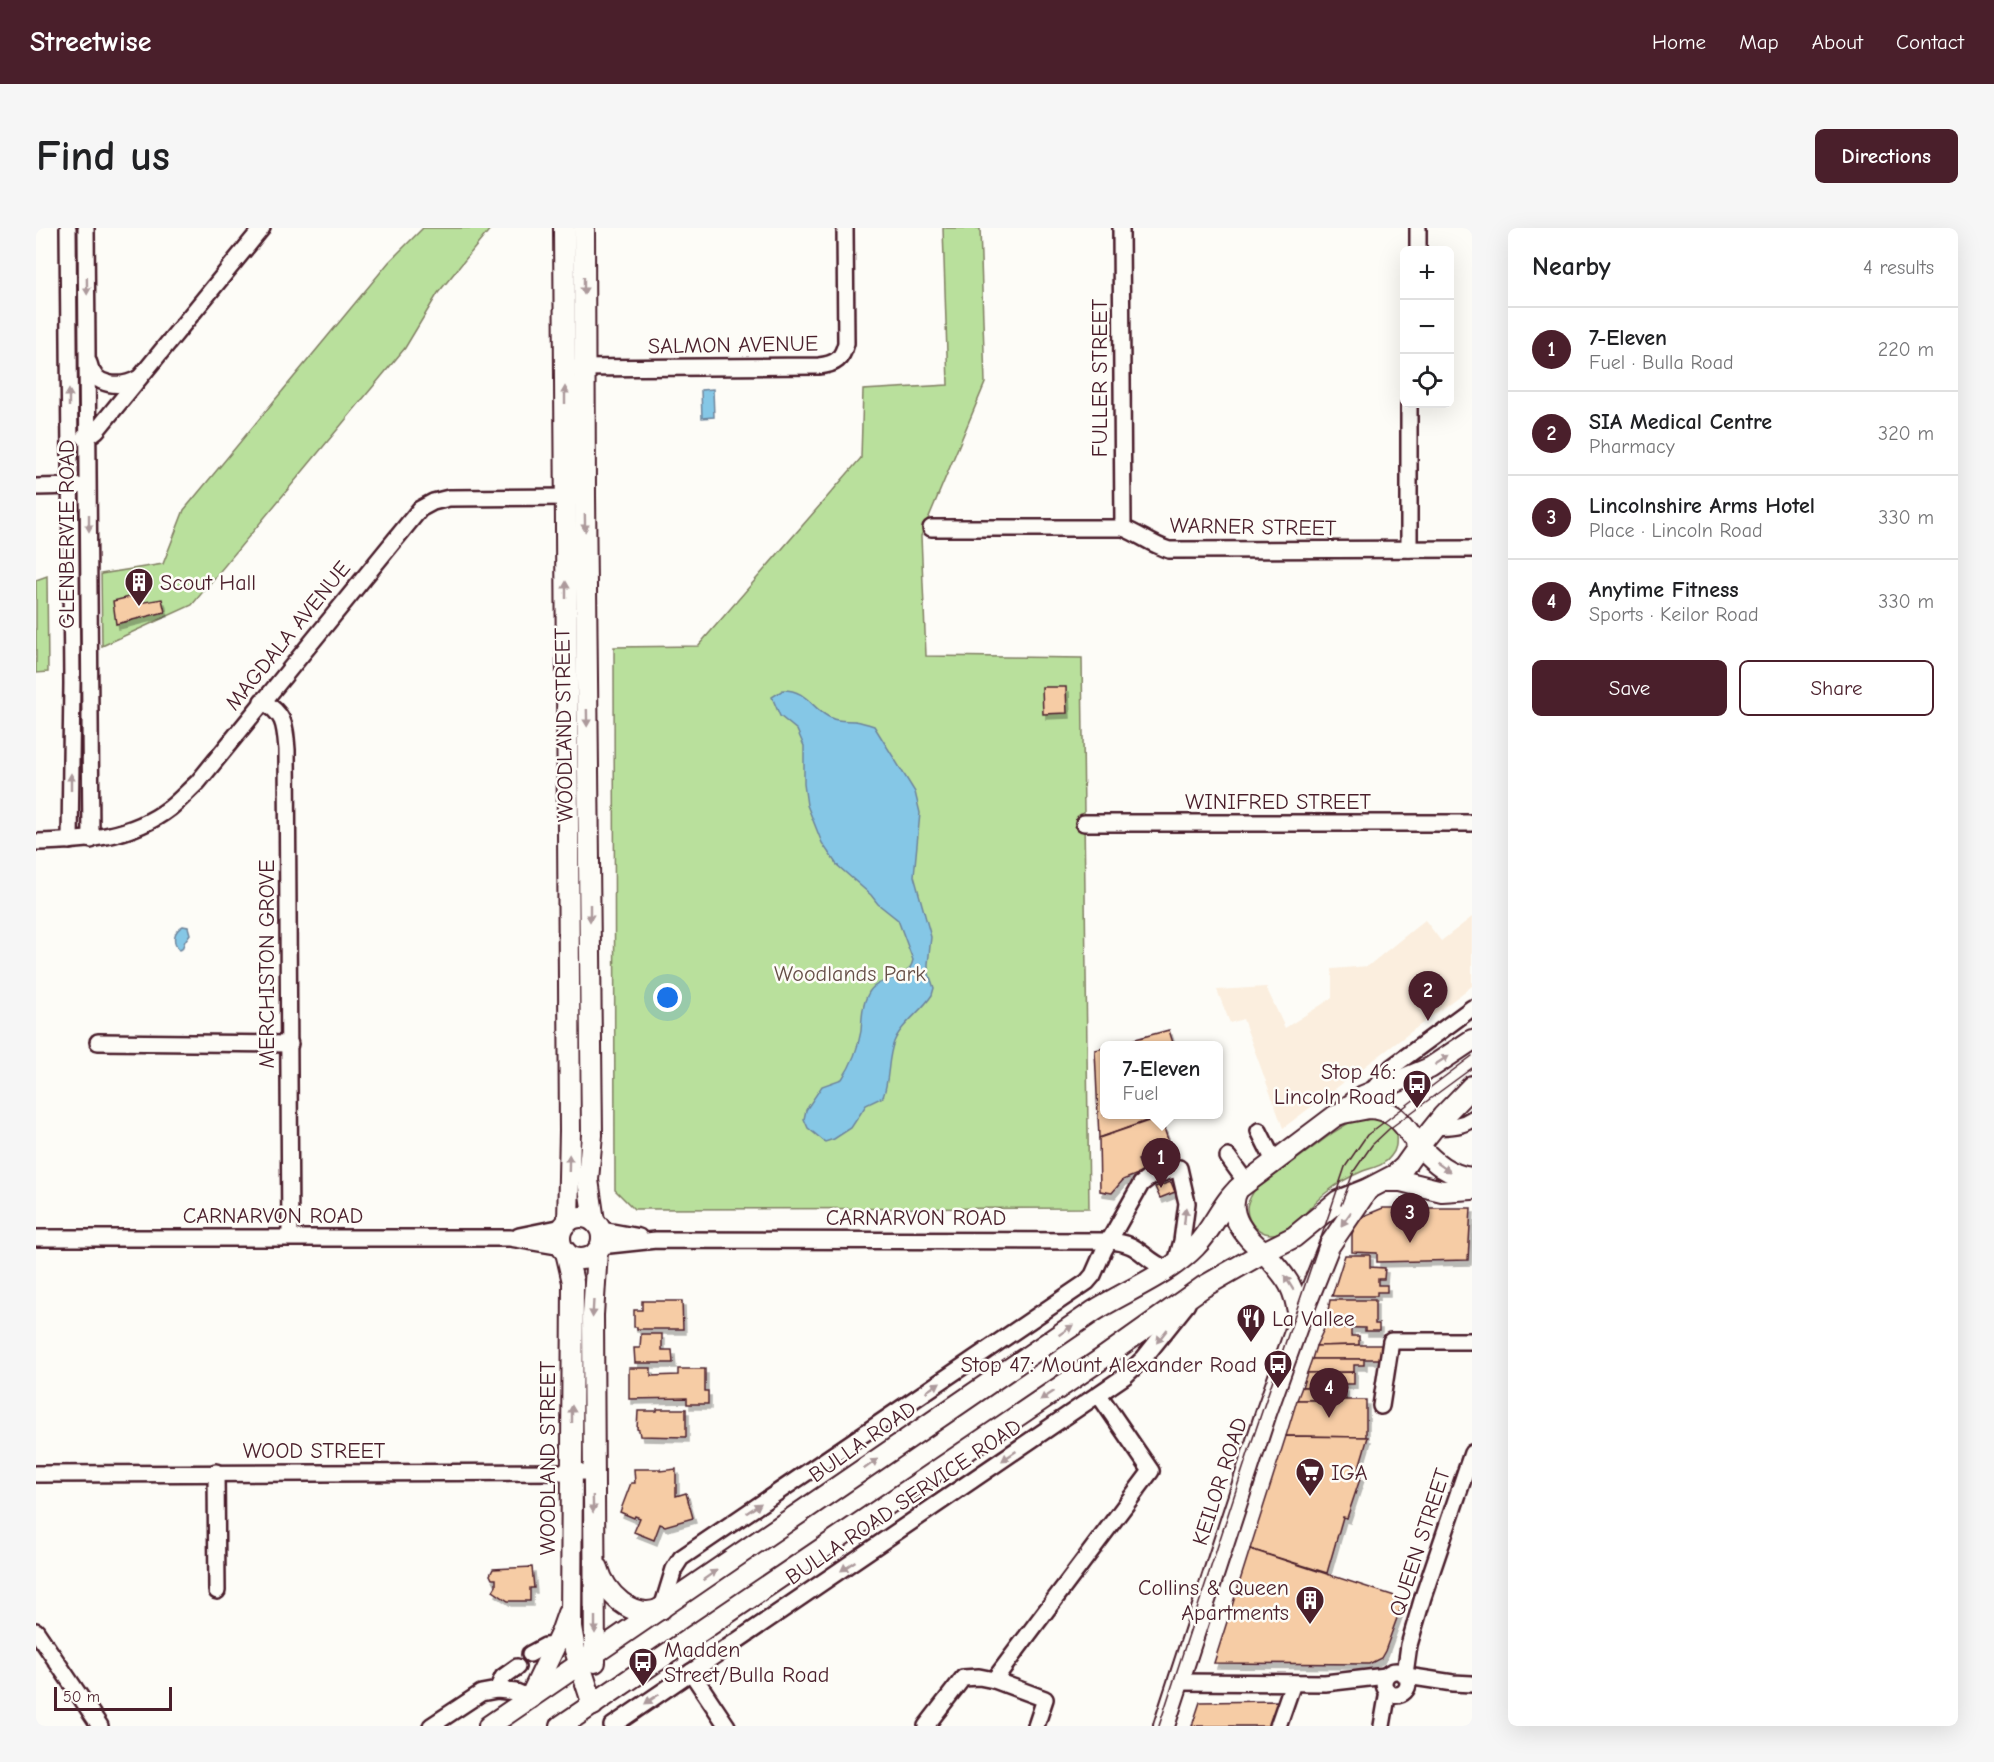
<!DOCTYPE html>
<meta charset="utf-8">
<style>
:root{--surface:#fff;--page:#f6f6f6;--text:#202124;--muted:#757577;--line:#e0e0e0;--accent:#4a1f2b}
body{margin:0;font-family:"Comic Neue",sans-serif;background:var(--page);color:var(--text)}
.controls{position:absolute;right:18px;top:18px;display:grid;overflow:hidden;border-radius:9px;box-shadow:0 6px 24px #0002}
.controls button{width:54px;height:54px;display:grid;place-items:center;padding:0;border:0;border-bottom:2px solid var(--line);background:var(--surface);color:var(--text);font:30px sans-serif}
.scale{position:absolute;left:18px;bottom:15px;width:118px;box-sizing:border-box;padding-left:6px;border:3px solid #4a1f2b;border-top:0;font-size:16px;line-height:21px;white-space:nowrap;color:#4a1f2b;-webkit-text-stroke:4px #fdfcf7;paint-order:stroke}
.you{position:absolute;left:632px;top:770px;width:21px;height:21px;margin:-15px;border:4px solid #fff;border-radius:50%;background:#1a73e8;box-shadow:0 0 0 9px #1a73e833}
.badge{display:grid;place-items:center;width:39px;height:39px;border-radius:50%;background:var(--accent);color:#fff;font-size:20px;font-weight:700}
.pin{position:absolute;translate:-50% -50px;filter:drop-shadow(0 2px 3px #0008)}
.pin::after{content:'';position:absolute;top:32px;width:21px;height:18px;background:inherit;clip-path:polygon(0 0,100% 0,50% 100%)}
.popup{position:absolute;left:1064px;top:813px;width:123px;height:78px;box-sizing:border-box;display:grid;place-content:center;border-radius:9px;background:var(--surface);filter:drop-shadow(0 2px 4px #0005);font-size:20px;white-space:nowrap;color:var(--muted)}
.popup b{font-size:22px;color:var(--text)}
.popup::after{content:'';position:absolute;left:50%;top:100%;margin-left:-12px;border:12px solid transparent;border-top-color:var(--surface)}
.list{margin:0;padding:0;list-style:none}
h2{display:flex;justify-content:space-between;align-items:center;height:78px;margin:0;padding:0 24px;font-size:26px}
h2 small{font-size:20px;font-weight:400;color:var(--muted)}
.list li{display:grid;grid-template-columns:39px 1fr auto;gap:18px;align-items:center;box-sizing:border-box;height:84px;padding:0 24px;border-top:2px solid var(--line)}
.list b{display:block;font-size:22px;white-space:nowrap}
.list p{margin:0;font-size:20px;white-space:nowrap;color:var(--muted)}
.list em{font-size:20px;font-style:normal;color:var(--muted)}
.actions{display:flex;gap:12px;padding:18px 24px}
.actions a{flex:1;padding:14px 0;border:2px solid var(--accent);border-radius:9px;text-align:center;font-size:21px;color:var(--accent)}
.actions .main{background:var(--accent);color:#fff}
.icon{flex:none;width:33px;height:33px;fill:none;stroke:currentColor;stroke-width:2;stroke-linecap:round;stroke-linejoin:round}
.map{position:relative;flex:none;width:1436px;height:1498px;overflow:hidden;border-radius:9px}
header{display:flex;align-items:center;gap:36px;box-sizing:border-box;height:84px;padding:0 30px;background:var(--accent);color:#fff}
header strong{font-size:28px}
nav{display:flex;gap:33px;margin-inline-start:auto;font-size:21px}
.intro{display:flex;align-items:center;justify-content:space-between;box-sizing:border-box;height:144px;padding:0 36px}
h1{margin:0;font-size:42px}
.button{padding:15px 27px;border-radius:9px;background:var(--accent);color:#fff;font-size:21px;font-weight:700}
main{display:flex;gap:36px;padding:0 36px}
aside{flex:1;background:var(--surface);border-radius:9px;box-shadow:0 6px 24px #0002}
.map>svg:first-child{display:block}
.built{fill:#fbeede}
.green{fill:#b9e09c;stroke:#828064;stroke-width:1.5}
.water{fill:#85c7e6;stroke:#6d849b;stroke-width:1.5}
.building{fill:#f6cca5;stroke:#4a1f2b;stroke-width:1.5;filter:url(#shadow)}
.lines{fill:none;stroke-linecap:round;stroke-linejoin:round}
.minor-casing{stroke:#4a1f2b;stroke-width:20}
.major-casing{stroke:#4a1f2b;stroke-width:24}
.minor{stroke:#fdfcf7;stroke-width:15}
.major{stroke:#fdfcf7;stroke-width:20}
.tram{stroke:#4a1f2b;stroke-width:1.5}
.oneway{fill:#ac999b}
.labels{text-anchor:middle;stroke-width:5;stroke-linejoin:round;paint-order:stroke}
.street-label{font-size:22px;fill:#4a1f2b;stroke:#fdfcf7}
.poi-label{font-size:22px;fill:#4a1f2b;stroke:#fdfcf7;text-anchor:start}
.park-label{font-size:22px;fill:#664f47;stroke:#fdfcf7}
</style>
<header>
<strong>Streetwise</strong>
<nav><a>Home</a><a>Map</a><a>About</a><a>Contact</a></nav>
</header>
<div class="intro"><h1>Find us</h1><a class="button">Directions</a></div>
<main>
<div class="map">
<svg width="1436" height="1498" viewBox="0 0 1436 1498">
<defs>
<filter id="shadow"><feDropShadow dx="3" dy="5" stdDeviation="0" flood-color="#0004"/></filter>
</defs>
<rect width="100%" height="100%" fill="#fdfcf7"/>
<filter id="ink" filterUnits="userSpaceOnUse"><feTurbulence type="fractalNoise" baseFrequency=".0167" numOctaves="2"/><feDisplacementMap in="SourceGraphic" scale="12" xChannelSelector="R" yChannelSelector="G"/><feConvolveMatrix kernelMatrix="1 2 1 2 8 2 1 2 1" color-interpolation-filters="sRGB"/></filter>
<g filter="url(#ink)">
<!-- built -->
<polygon class="built" points="1436,689 1436,758 1247,900 1207,791 1194,795 1181,762 1230,759 1249,800 1296,770 1296,741 1332,738 1389,692 1405,713"/>
<!-- green -->
<g class="green">
<polygon points="387,0 455,0 402,65 369,120 156,377 66,418 65,346 127,336 148,282 353,34"/>
<polygon points="907,0 944,0 949,155 885,308 890,428 1046,430 1053,980 598,981 579,962 578,419 662,418 825,230 827,162 912,157"/>
<polygon points="11,348 12,444 0,445 0,352"/>
<path d="M1346 888 1360 902C1360 912 1362 920 1355 928 1348 938 1338 939 1327 943 1315 948 1301 956 1291 964 1275 975 1264 996 1246 1004 1229 1011 1211 998 1211 980 1211 974 1215 968 1218 963L1298 904 1319 891Z"/>
</g>
<!-- water -->
<g class="water">
<polygon points="677,161 678,189 666,190 665,162"/>
<path d="M747 462C772 462 775 481 795 490 803 494 811 492 819 493 825 494 832 496 838 498L879 564 884 585 878 648 895 709 892 736V743L898 760 896 767C886 783 865 796 858 814 851 831 854 851 847 869L830 877 815 900 798 911 789 914 772 900 768 891 770 882 786 858 806 851C816 836 822 821 825 803 826 791 826 777 832 766 842 746 872 756 877 732L862 692 842 676 835 667 801 637 786 615 771 577 768 556V518L761 502 744 488 736 469Z"/>
<path d="M147 698 152 699 154 706 149 713 146 721 143 722C136 714 137 703 147 698Z"/>
</g>
<!-- building -->
<g class="building">
<polygon points="102,367 103,375 126,371 129,384 80,396 77,373"/>
<polygon points="1006,459 1030,459 1031,485 1007,486"/>
<polygon points="1133,802 1138,818 1077,818 1077,817"/>
<polygon points="1068,820 1068,886 1130,886 1063,910 1059,822"/>
<polygon points="1124,889 1135,920 1102,932 1107,944 1087,952 1076,965 1064,963 1063,910"/>
<polygon points="1135,954 1139,964 1124,970 1119,959"/>
<polygon points="1347,980 1435,980 1432,1032 1341,1034 1341,1025 1316,1024 1316,1006 1320,995 1330,987"/>
<polygon points="1309,1027 1334,1027 1334,1039 1349,1040 1348,1051 1342,1051 1342,1057 1351,1057 1351,1064 1341,1064 1341,1068 1296,1068"/>
<polygon points="1294,1072 1339,1072 1339,1096 1343,1096 1343,1103 1329,1103 1329,1100 1289,1099"/>
<polygon points="606,1073 646,1073 647,1101 601,1101 601,1099 598,1099 598,1082 606,1082"/>
<polygon points="1289,1099 1315,1100 1315,1108 1323,1108 1323,1117 1280,1118"/>
<polygon points="605,1106 626,1106 626,1122 636,1122 637,1135 599,1135 598,1120 604,1120"/>
<polygon points="1323,1117 1350,1117 1347,1131 1276,1131 1280,1118"/>
<polygon points="1276,1131 1328,1131 1328,1137 1318,1137 1318,1144 1271,1145"/>
<polygon points="593,1140 615,1140 615,1148 642,1147 642,1141 669,1141 669,1163 672,1163 672,1176 651,1176 651,1170 593,1171"/>
<polygon points="1318,1144 1318,1156 1303,1156 1303,1159 1266,1159 1271,1145"/>
<polygon points="1266,1159 1309,1159 1310,1172 1261,1172"/>
<polygon points="1261,1172 1330,1172 1330,1209 1250,1208"/>
<polygon points="621,1181 650,1181 650,1209 604,1208 603,1202 601,1201 602,1183 621,1183"/>
<polygon points="1250,1208 1332,1209 1321,1246 1325,1248 1311,1290 1307,1289 1291,1345 1214,1321"/>
<polygon points="598,1241 624,1241 624,1243 640,1241 640,1268 650,1265 657,1290 629,1298 624,1296 618,1312 598,1304 604,1290 599,1288 598,1290 584,1284 595,1255 599,1255"/>
<polygon points="1214,1321 1368,1371 1349,1423 1345,1430 1333,1436 1178,1435"/>
<polygon points="496,1339 498,1360 494,1360 494,1373 472,1373 457,1363 460,1358 460,1351 456,1351 454,1347 457,1341"/>
<polygon points="1244,1473 1236,1498 1156,1498 1164,1474"/>
</g>
<g class="lines">
<!-- minor casing -->
<g class="minor-casing">
<g id="minor">
<polyline points="32,0 36,455 34,613"/>
<polyline points="50,0 55,612"/>
<polyline points="1085,0 1087,300"/>
<polyline points="1382,0 1382,22"/>
<path d="M53 135C57 160 86 160 103 150"/>
<path d="M539 140 783 138C800 136 806 131 810 115L809 0"/>
<polyline points="48,209 52,209 61,202 226,0"/>
<polyline points="0,259 42,258"/>
<path d="M895 300H1087C1103 306 1116 317 1133 322L1436 321"/>
<polyline points="1373,321 1373,176"/>
<path d="M226 473C249 486 249 497 251 522L254 1009"/>
<polyline points="1048,595 1436,595"/>
<path d="M0 614C48 613 95 610 134 580 144 572 153 562 162 554L384 281 397 274 413 270 540 269"/>
<polyline points="62,814 254,816"/>
<polyline points="1336,863 1356,839 1436,780"/>
<path d="M1398 899C1411 898 1425 899 1436 891"/>
<polyline points="1223,903 1238,933"/>
<polyline points="1192,929 1210,954"/>
<polyline points="565,1002 603,1009"/>
<polyline points="483,1008 527,999"/>
<polyline points="0,1010 474,1010 527,1019"/>
<path d="M564 1018 620 1012 1073 1013C1106 1015 1105 1031 1131 1041"/>
<polyline points="1345,1178 1355,1113 1436,1113"/>
<polyline points="180,1244 181,1363"/>
<polyline points="0,1246 557,1244"/>
<polyline points="626,1380 638,1341 645,1330 1051,1054 1057,1047 1068,1022 1105,956 1114,949 1143,940 1151,975 1146,1013 1140,1035"/>
<polyline points="0,1403 64,1498"/>
<polyline points="494,1426 509,1418 520,1417"/>
<circle cx="1360" cy="1455" r="12"/>
<polyline points="655,1444 691,1498"/>
<polyline points="1369,1446 1373,1417 1387,1369 1436,1225"/>
<polyline points="1371,1448 1417,1455 1436,1456"/>
<polyline points="958,1452 1009,1471 1000,1498"/>
<polyline points="1142,1454 1289,1455 1350,1448"/>
<polyline points="461,1462 480,1464 494,1470"/>
<polyline points="395,1498 445,1465 461,1462 467,1449 481,1439"/>
<polyline points="576,1498 1089,1148 1108,1130 1151,1076"/>
<polyline points="890,1498 927,1450 943,1449 958,1452 1115,1243 1063,1167"/>
<polyline points="1242,1498 1257,1455"/>
<polyline points="1346,1498 1352,1463"/>
</g>
</g>
<!-- major casing -->
<g class="major-casing">
<g id="major">
<polyline points="528,0 534,903 532,994"/>
<polyline points="548,0 549,268 556,907 552,952 558,993"/>
<path d="M1436 858 1407 888 1383 918C1399 935 1412 947 1436 950"/>
<path d="M1333 880C1361 881 1368 898 1383 918L1368 939 1359 947 1332 961 1302 973 1258 1009 1228 1024C1210 1010 1188 985 1202 961L1299 888 1307 885Z"/>
<polyline points="1309,881 1327,868 1394,840 1436,812"/>
<polyline points="1349,953 1365,953 1406,963 1436,961"/>
<circle cx="545" cy="1010" r="21"/>
<polyline points="530,1024 537,1054 535,1399 539,1422 557,1477"/>
<path d="M1228 1024C1250 1050 1258 1055 1263 1090"/>
<path d="M562 1340C569 1365 596 1393 625 1381"/>
<polyline points="559,1434 557,1087 561,1023"/>
<polyline points="494,1470 525,1405 532,1385"/>
<path d="M453 1498 1058 1083C1090 1063 1133 1046 1159 1019 1179 999 1186 972 1210 954"/>
<polyline points="525,1498 1067,1130 1167,1059 1228,1024"/>
<polyline points="1128,1498 1230,1185 1263,1093 1293,1018 1332,961"/>
</g>
</g>
<!-- minor -->
<use href="#minor" class="minor"/>
<!-- major -->
<use href="#major" class="major"/>
<!-- tram -->
<g class="tram">
<polyline points="1305,977 1318,943 1336,917 1353,901 1436,840"/>
<polyline points="1123,1498 1216,1213 1309,939 1331,907 1436,828"/>
</g>
</g>
<!-- one-way arrows -->
<defs><path id="oneway-solid" d="M-6-.8H1V-3.2L6.5 0L1 3.2V.8H-6Z" transform="scale(1.5)"/></defs>
<g class="oneway">
<use href="#oneway-solid" transform="translate(51 58) rotate(89)"/>
<use href="#oneway-solid" transform="translate(548 58) rotate(90)"/>
<use href="#oneway-solid" transform="translate(529 167) rotate(-90)"/>
<use href="#oneway-solid" transform="translate(33 170) rotate(-90)"/>
<use href="#oneway-solid" transform="translate(53 295) rotate(90)"/>
<use href="#oneway-solid" transform="translate(549 295) rotate(89)"/>
<use href="#oneway-solid" transform="translate(530 362) rotate(-90)"/>
<use href="#oneway-solid" transform="translate(551 490) rotate(89)"/>
<use href="#oneway-solid" transform="translate(35 554) rotate(-90)"/>
<use href="#oneway-solid" transform="translate(554 685) rotate(90)"/>
<use href="#oneway-solid" transform="translate(1406 832) rotate(-33)"/>
<use href="#oneway-solid" transform="translate(533 935) rotate(-89)"/>
<use href="#oneway-solid" transform="translate(1407 939) rotate(35)"/>
<use href="#oneway-solid" transform="translate(1149 988) rotate(-84)"/>
<use href="#oneway-solid" transform="translate(1310 991) rotate(125)"/>
<use href="#oneway-solid" transform="translate(1253 1055) rotate(-122)"/>
<use href="#oneway-solid" transform="translate(557 1081) rotate(93)"/>
<use href="#oneway-solid" transform="translate(1030 1102) rotate(-35)"/>
<use href="#oneway-solid" transform="translate(1126 1108) rotate(128)"/>
<use href="#oneway-solid" transform="translate(897 1159) rotate(-34)"/>
<use href="#oneway-solid" transform="translate(1011 1168) rotate(146)"/>
<use href="#oneway-solid" transform="translate(536 1186) rotate(-90)"/>
<use href="#oneway-solid" transform="translate(973 1228) rotate(146)"/>
<use href="#oneway-solid" transform="translate(835 1236) rotate(-35)"/>
<use href="#oneway-solid" transform="translate(557 1276) rotate(89)"/>
<use href="#oneway-solid" transform="translate(718 1280) rotate(-34)"/>
<use href="#oneway-solid" transform="translate(812 1338) rotate(146)"/>
<use href="#oneway-solid" transform="translate(674 1347) rotate(-35)"/>
<use href="#oneway-solid" transform="translate(559 1397) rotate(90)"/>
<use href="#oneway-solid" transform="translate(616 1471) rotate(146)"/>
</g>
</g>
<!-- icons -->
<defs>
<g id="building-pin" transform="scale(1.5)"><path d="M0 17L-7.5 6A9.5 9.5 0 1 1 7.5 6Z" fill="#4a1f2b" stroke="#fdfcf7"/><path d="M-4-6H4V6H1V3H-1V6H-4ZM-2.5-4.3h1.7v1.8h-1.7ZM.8-4.3h1.7v1.8H.8ZM-2.5-1h1.7V.8h-1.7ZM.8-1h1.7V.8H.8Z" fill="#fff"/></g>
<g id="bus-pin" transform="scale(1.5)"><path d="M0 17L-7.5 6A9.5 9.5 0 1 1 7.5 6Z" fill="#4a1f2b" stroke="#fdfcf7"/><path d="M-5-6H5V4H4V6H2V4H-2V6H-4V4H-5ZM-3.5-4V0h7V-4ZM-3.5 1.2v1.5H-2V1.2ZM2 1.2v1.5H3.5V1.2Z" fill="#fff"/></g>
<g id="restaurant-pin" transform="scale(1.5)"><path d="M0 17L-7.5 6A9.5 9.5 0 1 1 7.5 6Z" fill="#4a1f2b" stroke="#fdfcf7"/><path d="M-5-6h1v4h1v-4h1v4h1v-4h1v5L-1.5 .5V6h-2V.5L-5-1ZM5-6V6H3V1.5H1.5Q1.5-4 5-6Z" fill="#fff"/></g>
<g id="supermarket-pin" transform="scale(1.5)"><path d="M0 17L-7.5 6A9.5 9.5 0 1 1 7.5 6Z" fill="#4a1f2b" stroke="#fdfcf7"/><path d="M-6-5.5h2.5l.6 2H6L4.5 2H-2.5L-4.4-4H-6ZM-1.5 3.2a1.3 1.3 0 1 0 .1 0ZM3 3.2a1.3 1.3 0 1 0 .1 0Z" fill="#fff"/></g>
</defs>
<g fill-rule="evenodd">
<use href="#building-pin" x="103" y="354"/>
<use href="#bus-pin" x="1381" y="856"/>
<use href="#restaurant-pin" x="1215" y="1090"/>
<use href="#bus-pin" x="1242" y="1136"/>
<use href="#supermarket-pin" x="1274" y="1244"/>
<use href="#building-pin" x="1274" y="1372"/>
<use href="#bus-pin" x="607" y="1434"/>
</g>
<g class="labels">
<!-- street labels -->
<g class="street-label">
<text transform="translate(697 116) rotate(-1)" y="8">SALMON AVENUE</text>
<text transform="translate(1063 150) rotate(-90)" y="8">FULLER STREET</text>
<text transform="translate(1217 298) rotate(1)" y="8">WARNER STREET</text>
<text transform="translate(30 306) rotate(-90)" y="8">GLENBERVIE ROAD</text>
<text transform="translate(251 407) rotate(-51)" y="8">MAGDALA AVENUE</text>
<text transform="translate(527 497) rotate(-91)" y="8">WOODLAND STREET</text>
<text x="1242" y="581">WINIFRED STREET</text>
<text transform="translate(230 736) rotate(-90)" y="8">MERCHISTON GROVE</text>
<text x="237" y="995">CARNARVON ROAD</text>
<text x="880" y="997">CARNARVON ROAD</text>
<text transform="translate(826 1213) rotate(-35)" y="8">BULLA ROAD</text>
<text x="278" y="1230">WOOD STREET</text>
<text transform="translate(511 1230) rotate(-90)" y="8">WOODLAND STREET</text>
<text transform="translate(1183 1253) rotate(-72)" y="8">KEILOR ROAD</text>
<text transform="translate(867 1273) rotate(-34)" y="8">BULLA ROAD SERVICE ROAD</text>
<text transform="translate(1383 1314) rotate(-72)" y="8">QUEEN STREET</text>
</g>
<!-- poi labels -->
<g class="poi-label">
<text x="124" y="362">Scout Hall</text>
<text x="1360" y="851" text-anchor="end">Stop 46:<tspan x="1360" dy="25">Lincoln Road</tspan></text>
<text x="1236" y="1098">La Vallee</text>
<text x="1221" y="1144" text-anchor="end">Stop 47: Mount Alexander Road</text>
<text x="1295" y="1252">IGA</text>
<text x="1253" y="1367" text-anchor="end">Collins &amp; Queen<tspan x="1253" dy="25">Apartments</tspan></text>
<text x="628" y="1429">Madden<tspan x="628" dy="25">Street/Bulla Road</tspan></text>
</g>
<!-- park labels -->
<g class="park-label">
<text x="814" y="753">Woodlands Park</text>
</g>
</g>
</svg>
<div class="controls">
<button>+</button>
<button>−</button>
<button><svg class="icon" aria-label="locate" viewBox="0 0 24 24"><circle cx="12" cy="12" r="6"/><path d="M12 2v4M12 18v4M2 12h4M18 12h4"/></svg></button>
</div>
<div class="scale">50 m</div>
<div class="you"></div>
<div class="pin badge" style="left:1125px;top:960px">1</div>
<div class="popup"><b>7-Eleven</b>Fuel</div>
<div class="pin badge" style="left:1392px;top:793px">2</div>
<div class="pin badge" style="left:1374px;top:1015px">3</div>
<div class="pin badge" style="left:1293px;top:1190px">4</div>
</div>
<aside>
<h2>Nearby<small>4 results</small></h2>
<ul class="list">
<li><span class="badge">1</span><div><b>7-Eleven</b><p>Fuel · Bulla Road</p></div><em>220 m</em></li>
<li><span class="badge">2</span><div><b>SIA Medical Centre</b><p>Pharmacy</p></div><em>320 m</em></li>
<li><span class="badge">3</span><div><b>Lincolnshire Arms Hotel</b><p>Place · Lincoln Road</p></div><em>330 m</em></li>
<li><span class="badge">4</span><div><b>Anytime Fitness</b><p>Sports · Keilor Road</p></div><em>330 m</em></li>
</ul>
<div class="actions"><a class="main">Save</a><a>Share</a></div>
</aside>
</main>
